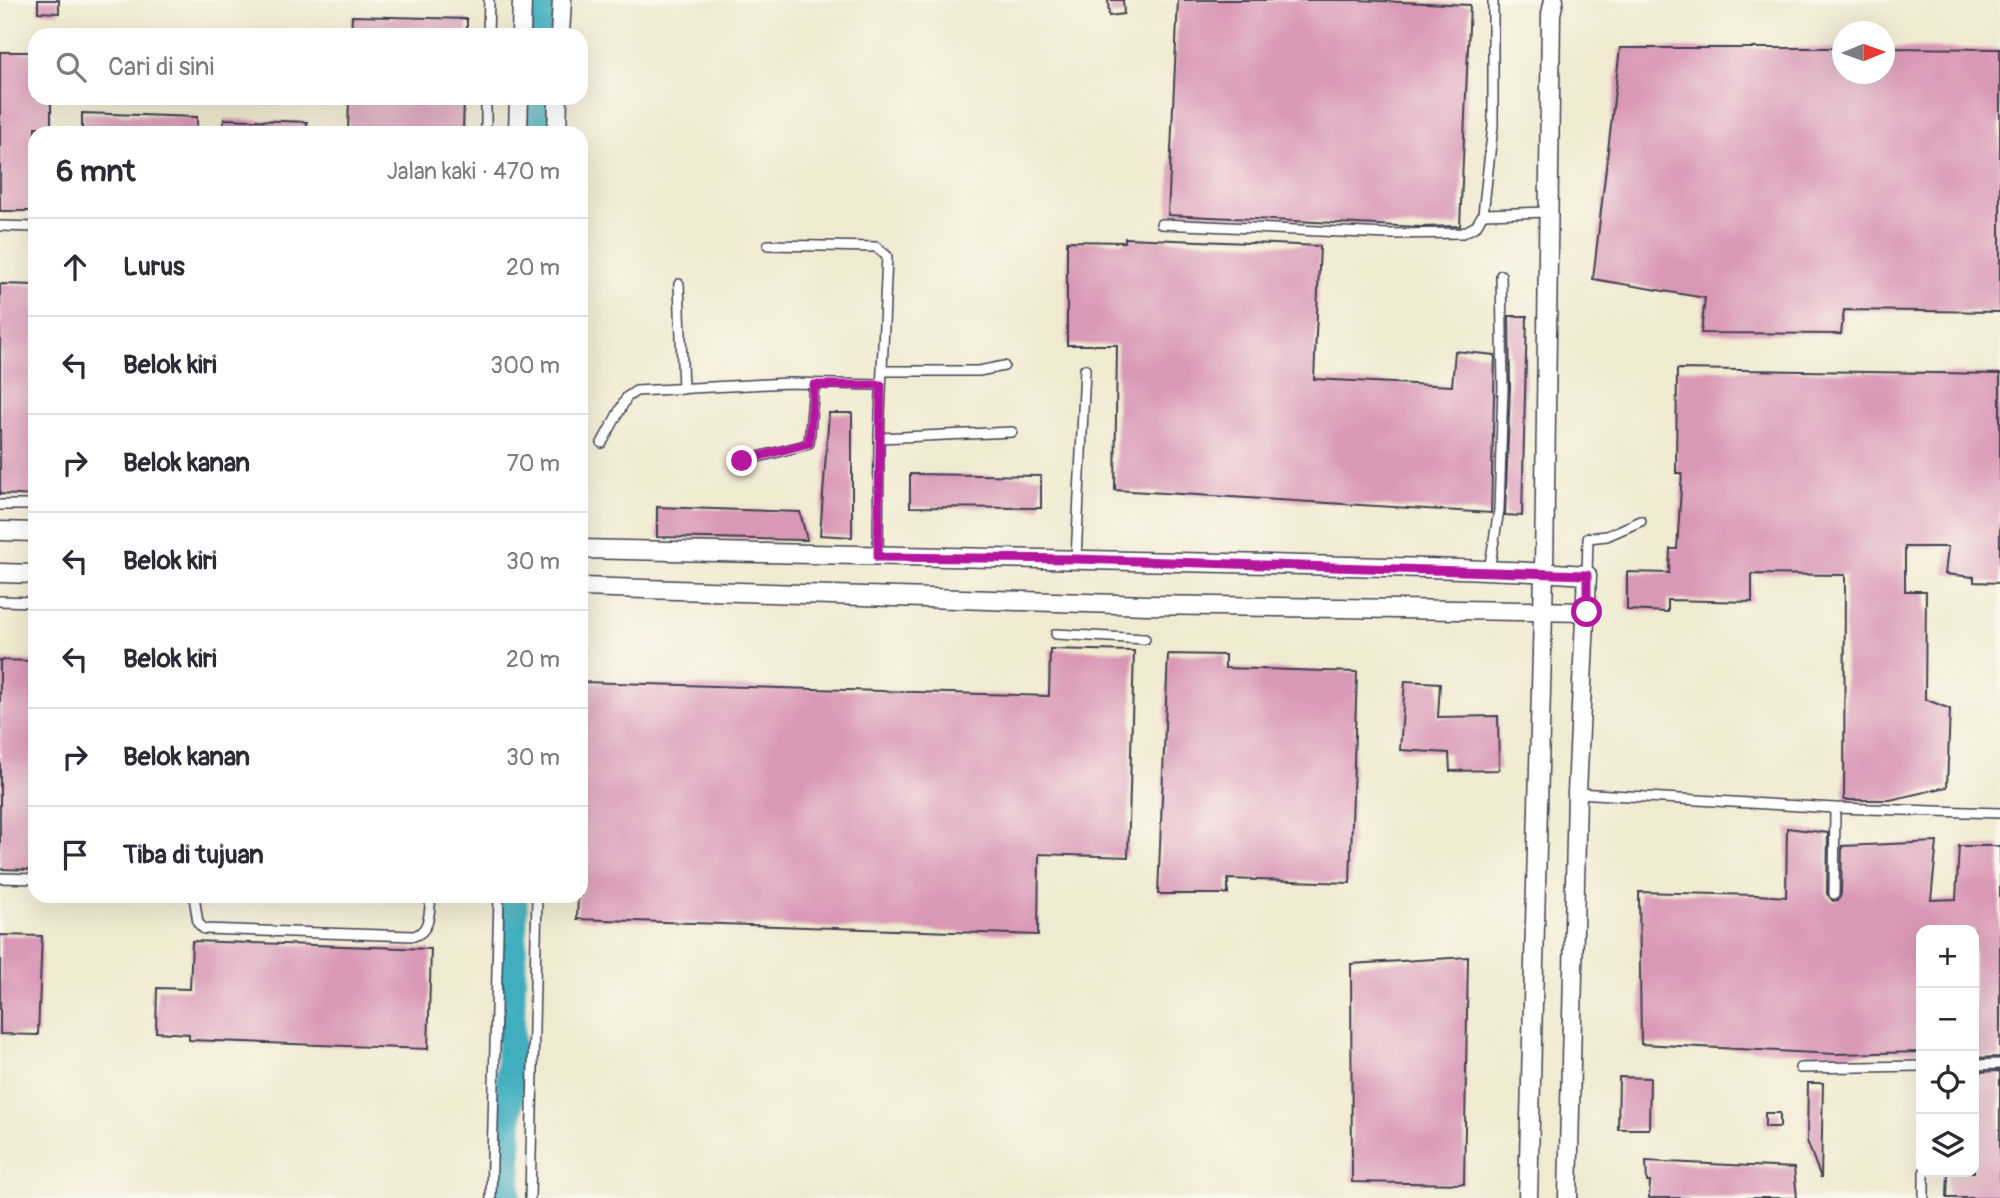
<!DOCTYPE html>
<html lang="id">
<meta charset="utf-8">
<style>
:root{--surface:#fff;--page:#f2f2f3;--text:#2b2b33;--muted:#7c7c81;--line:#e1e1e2}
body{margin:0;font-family:Pangolin,sans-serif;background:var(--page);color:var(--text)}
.controls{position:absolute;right:21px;bottom:21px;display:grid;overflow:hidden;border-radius:14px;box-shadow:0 7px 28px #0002}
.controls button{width:63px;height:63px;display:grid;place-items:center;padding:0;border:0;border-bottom:2px solid var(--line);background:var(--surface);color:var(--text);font:35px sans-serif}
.compass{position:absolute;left:1832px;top:21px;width:63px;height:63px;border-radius:50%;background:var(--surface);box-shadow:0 7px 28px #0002;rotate:89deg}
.stop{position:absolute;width:21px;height:21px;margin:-16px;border:5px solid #b5179e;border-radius:50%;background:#fff}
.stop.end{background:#b5179e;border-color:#fff;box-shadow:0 2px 7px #0008}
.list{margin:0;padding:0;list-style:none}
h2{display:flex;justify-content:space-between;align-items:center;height:91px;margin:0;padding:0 28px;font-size:30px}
h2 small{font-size:23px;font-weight:400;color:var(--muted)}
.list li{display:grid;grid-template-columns:46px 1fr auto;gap:21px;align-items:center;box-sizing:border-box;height:98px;padding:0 28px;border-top:2px solid var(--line)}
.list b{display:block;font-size:26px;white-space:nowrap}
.list em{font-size:23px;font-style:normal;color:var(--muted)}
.icon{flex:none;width:38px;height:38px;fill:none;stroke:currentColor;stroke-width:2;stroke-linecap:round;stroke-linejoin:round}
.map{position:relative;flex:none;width:2000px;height:1198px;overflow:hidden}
.search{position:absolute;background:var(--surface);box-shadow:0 7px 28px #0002;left:28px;top:28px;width:560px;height:77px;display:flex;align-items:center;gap:18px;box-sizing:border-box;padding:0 24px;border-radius:21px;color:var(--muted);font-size:26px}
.panel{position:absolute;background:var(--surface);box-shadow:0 7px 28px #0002;left:28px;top:126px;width:560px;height:777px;border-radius:21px}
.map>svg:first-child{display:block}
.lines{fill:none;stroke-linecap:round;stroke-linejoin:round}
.river{stroke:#41aebf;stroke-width:28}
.building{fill:#d998b6}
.lane-casing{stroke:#414051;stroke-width:12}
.street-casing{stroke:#414051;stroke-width:21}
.lane{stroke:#fff;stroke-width:9}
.street{stroke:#fff;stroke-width:18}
.route{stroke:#b5179e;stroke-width:9}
</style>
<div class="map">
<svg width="2000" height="1198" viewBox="0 0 2000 1198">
<rect width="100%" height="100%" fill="#fbf7ec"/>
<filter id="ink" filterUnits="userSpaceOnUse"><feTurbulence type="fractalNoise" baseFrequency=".0143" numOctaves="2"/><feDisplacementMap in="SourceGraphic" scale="14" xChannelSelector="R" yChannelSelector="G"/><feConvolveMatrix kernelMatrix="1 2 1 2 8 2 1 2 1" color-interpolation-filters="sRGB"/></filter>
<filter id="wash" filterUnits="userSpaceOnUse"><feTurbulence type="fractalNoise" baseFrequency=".00686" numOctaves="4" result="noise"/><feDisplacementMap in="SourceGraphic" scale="28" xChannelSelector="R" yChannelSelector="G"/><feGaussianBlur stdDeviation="1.57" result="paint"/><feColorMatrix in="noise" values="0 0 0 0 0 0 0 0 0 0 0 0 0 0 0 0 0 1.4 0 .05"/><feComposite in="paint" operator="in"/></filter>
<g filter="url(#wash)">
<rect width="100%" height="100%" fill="#f0ead0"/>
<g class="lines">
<!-- river -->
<g class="river">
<polyline points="540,35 541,0"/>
<polyline points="538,133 538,98"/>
<polyline points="507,1198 514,896"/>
</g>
</g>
<g id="blocks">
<!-- building -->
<g class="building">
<polygon points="38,0 59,0 59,13 38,12"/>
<polygon points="1108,0 1123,0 1124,14 1109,16"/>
<polygon points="1178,0 1356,0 1470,5 1460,226 1420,227 1168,215"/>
<polygon points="352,16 467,19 467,35 351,35"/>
<polygon points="1620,48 1843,48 1843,74 1885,74 1885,48 2000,49 2000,312 1844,310 1841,334 1701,333 1705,298 1593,279"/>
<polygon points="0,52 35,52 35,98 51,98 51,127 35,127 35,211 0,211"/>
<polygon points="349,98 464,98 463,133 348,133"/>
<polygon points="82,113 197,117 197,133 82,133"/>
<polygon points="224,119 307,122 307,133 223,133"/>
<polygon points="1125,238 1320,246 1314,379 1452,386 1455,351 1495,355 1491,513 1115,490 1117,345 1067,345 1067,241 1125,242"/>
<polygon points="0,284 35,285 35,496 0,494"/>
<polygon points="1509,316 1527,316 1522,516 1505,515 1510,387"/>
<polygon points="1677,369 2000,374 2000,583 1974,582 1974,577 1945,574 1948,547 1905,547 1905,591 1926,591 1925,699 1950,709 1947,787 1890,800 1844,800 1845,575 1752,574 1752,602 1668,600 1668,612 1627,610 1627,572 1669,573 1670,549 1677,549 1682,473 1676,473"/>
<polygon points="829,413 852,413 852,537 820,535"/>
<polygon points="910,474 1041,476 1041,508 910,507"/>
<polygon points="657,507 800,512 807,540 657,537"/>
<polygon points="1050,649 1134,651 1128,857 1039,854 1038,935 577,919 578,896 581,896 583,682 1049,696"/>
<polygon points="1168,654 1225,655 1225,668 1357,672 1350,883 1228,879 1228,894 1158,894"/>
<polygon points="0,660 35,661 35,870 0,869"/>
<polygon points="1405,681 1440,683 1438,717 1498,716 1499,770 1450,771 1449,753 1400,750"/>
<polygon points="1787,828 1828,833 1827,894 1833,901 1838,900 1841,894 1842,846 1937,842 1931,900 1956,899 1959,846 2000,846 2000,1057 1974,1058 1974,930 1921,930 1921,1052 1835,1054 1641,1044 1639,892 1757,895 1786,897"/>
<polygon points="0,935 42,936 38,1035 0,1034"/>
<polygon points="192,941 431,949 428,1049 189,1040 189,1034 156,1032 157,988 190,989"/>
<polygon points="1468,957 1464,1184 1352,1182 1351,964"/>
<polygon points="2000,1071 2000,1198 1947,1198 1948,1172 1974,1172 1974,1072"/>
<polygon points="1619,1077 1650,1078 1649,1129 1618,1129"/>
<polygon points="1808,1083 1823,1083 1821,1178 1807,1141"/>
<rect x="1765" y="1113" width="15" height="14"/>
<polygon points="1646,1161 1794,1168 1797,1198 1649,1198 1650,1182 1647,1182"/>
</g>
</g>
</g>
<g filter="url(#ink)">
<use href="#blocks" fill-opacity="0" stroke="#414051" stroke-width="2"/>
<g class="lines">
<!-- lane casing -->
<g class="lane-casing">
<g id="lane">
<polyline points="1493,0 1493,126 1483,214 1549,212"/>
<polyline points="488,35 489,0"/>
<polyline points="486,133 486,98"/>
<polyline points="1161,224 1388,234 1463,233 1476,226 1483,214"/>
<polyline points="0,226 35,227"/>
<polyline points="768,245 876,247 887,256 879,438 878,557"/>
<polyline points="679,284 683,389"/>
<polyline points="883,371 979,371 1004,366"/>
<polyline points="879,438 1012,432"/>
<polyline points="602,443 627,397 636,391 788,383 881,385"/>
<polyline points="742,461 802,446 809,443 814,385"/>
<polyline points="0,505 35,505"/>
<polyline points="1076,559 1085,369"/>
<polyline points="1489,570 1499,510 1503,387 1501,275"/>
<polyline points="1587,575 1588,538 1607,536 1641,521"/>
<polyline points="0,601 35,602"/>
<polyline points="1056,634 1145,639"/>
<polyline points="1577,793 1835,808 2000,813"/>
<polyline points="0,878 35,879"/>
<polyline points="1834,894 1835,808"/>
<path d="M194 896 198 923 204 929 414 936C431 931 429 911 431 896"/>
<polyline points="1974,1065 2000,1064"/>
<polyline points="1800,1068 1921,1066"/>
<polyline points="491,1198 499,896"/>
<polyline points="530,1198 537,896"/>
<polyline points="1924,1198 1924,1172"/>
</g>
</g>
<!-- street casing -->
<g class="street-casing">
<g id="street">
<polyline points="521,35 522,0"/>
<polyline points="560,35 562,0"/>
<polyline points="518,133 519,98"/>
<polyline points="557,133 558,98"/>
<polyline points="0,531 35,532"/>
<path d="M581 549C811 555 1040 558 1270 564 1376 567 1482 568 1587 575L1577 793 1568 1198"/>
<polyline points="0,573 35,574"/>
<polyline points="581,587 1148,605 1587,612"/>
<polyline points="1528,1198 1544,572 1551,14 1554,0"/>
</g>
</g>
<!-- lane -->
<use href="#lane" class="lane"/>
<!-- street -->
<use href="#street" class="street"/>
</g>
</g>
<g class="lines" filter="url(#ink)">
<!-- route -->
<polyline class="route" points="742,461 809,443 814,385 881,385 878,557 1076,559 1587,575 1587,612"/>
</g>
</svg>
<div class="controls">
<button>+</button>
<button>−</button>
<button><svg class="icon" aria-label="locate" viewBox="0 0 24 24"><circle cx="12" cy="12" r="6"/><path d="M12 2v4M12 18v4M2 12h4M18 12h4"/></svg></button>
<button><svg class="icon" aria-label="layers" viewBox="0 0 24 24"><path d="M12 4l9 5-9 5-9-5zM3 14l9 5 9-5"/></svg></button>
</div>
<svg class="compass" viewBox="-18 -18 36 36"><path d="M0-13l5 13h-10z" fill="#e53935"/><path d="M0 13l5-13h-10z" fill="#7c7c81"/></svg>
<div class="stop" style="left:1587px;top:612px"></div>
<div class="stop end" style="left:742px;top:461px"></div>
<div class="search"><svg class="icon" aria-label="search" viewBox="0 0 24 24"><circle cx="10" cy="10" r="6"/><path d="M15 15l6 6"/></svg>Cari di sini</div>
<section class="panel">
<h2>6 mnt<small>Jalan kaki · 470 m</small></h2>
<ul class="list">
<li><svg class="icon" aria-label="ahead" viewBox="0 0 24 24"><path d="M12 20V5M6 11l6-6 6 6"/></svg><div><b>Lurus</b></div><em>20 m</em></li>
<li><svg class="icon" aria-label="left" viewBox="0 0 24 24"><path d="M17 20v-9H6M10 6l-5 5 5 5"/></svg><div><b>Belok kiri</b></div><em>300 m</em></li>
<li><svg class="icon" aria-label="right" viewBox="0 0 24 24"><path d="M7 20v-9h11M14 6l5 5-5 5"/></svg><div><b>Belok kanan</b></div><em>70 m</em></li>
<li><svg class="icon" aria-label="left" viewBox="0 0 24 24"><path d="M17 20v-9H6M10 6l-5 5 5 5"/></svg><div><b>Belok kiri</b></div><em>30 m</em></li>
<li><svg class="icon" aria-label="left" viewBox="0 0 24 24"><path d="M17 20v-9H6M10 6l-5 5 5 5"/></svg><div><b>Belok kiri</b></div><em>20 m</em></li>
<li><svg class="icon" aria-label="right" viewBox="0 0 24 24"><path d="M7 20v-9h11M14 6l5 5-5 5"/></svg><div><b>Belok kanan</b></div><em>30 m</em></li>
<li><svg class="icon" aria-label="arrive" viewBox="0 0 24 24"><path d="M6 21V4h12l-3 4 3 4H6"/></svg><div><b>Tiba di tujuan</b></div></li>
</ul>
</section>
</div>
